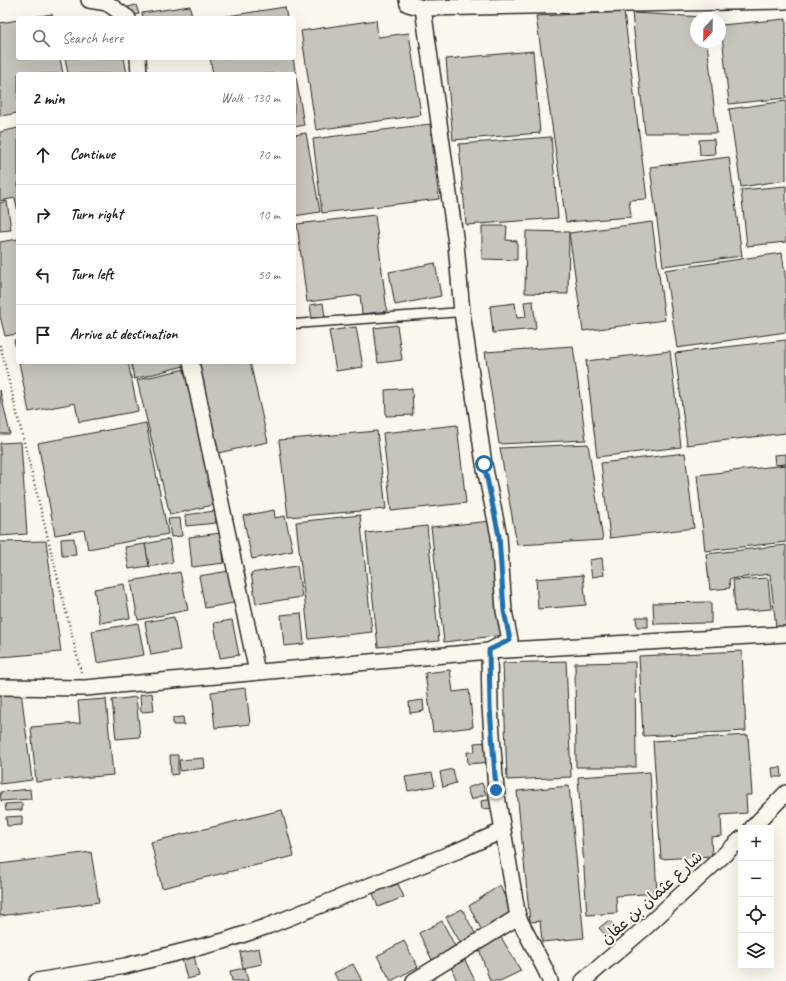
<!DOCTYPE html>
<meta charset="utf-8">
<style>
:root{--surface:#fff;--page:#f2f2f2;--text:#222;--muted:#767676;--line:#e0e0e0}
body{margin:0;font-family:Caveat,"Playpen Sans Arabic",sans-serif;background:var(--page);color:var(--text)}
.controls{position:absolute;right:12px;bottom:12px;display:grid;overflow:hidden;border-radius:4px;box-shadow:0 4px 16px #0002}
.controls button{width:36px;height:36px;display:grid;place-items:center;padding:0;border:0;border-bottom:1px solid var(--line);background:var(--surface);color:var(--text);font:20px sans-serif}
.compass{position:absolute;left:690px;top:12px;width:36px;height:36px;border-radius:50%;background:var(--surface);box-shadow:0 4px 16px #0002;rotate:202deg}
.stop{position:absolute;width:12px;height:12px;margin:-9px;border:3px solid #1f6fb2;border-radius:50%;background:#fff}
.stop.end{background:#1f6fb2;border-color:#fff;box-shadow:0 1px 4px #0008}
.list{margin:0;padding:0;list-style:none}
h2{display:flex;justify-content:space-between;align-items:center;height:52px;margin:0;padding:0 16px;font-size:17px}
h2 small{font-size:13px;font-weight:400;color:var(--muted)}
.list li{display:grid;grid-template-columns:26px 1fr auto;gap:12px;align-items:center;box-sizing:border-box;height:60px;padding:0 16px;border-top:1px solid var(--line)}
.list b{display:block;font-size:15px;white-space:nowrap}
.list em{font-size:13px;font-style:normal;color:var(--muted)}
.icon{flex:none;width:22px;height:22px;fill:none;stroke:currentColor;stroke-width:2;stroke-linecap:round;stroke-linejoin:round}
.map{position:relative;flex:none;width:786px;height:981px;overflow:hidden}
.search{position:absolute;background:var(--surface);box-shadow:0 4px 16px #0002;left:16px;top:16px;width:280px;height:44px;display:flex;align-items:center;gap:10px;box-sizing:border-box;padding:0 14px;border-radius:4px;color:var(--muted);font-size:15px}
.panel{position:absolute;background:var(--surface);box-shadow:0 4px 16px #0002;left:16px;top:72px;width:280px;height:292px;border-radius:4px}
.map>svg:first-child{display:block}
.building{fill:#c7c4bc;stroke:#2b2b2b}
.lines{fill:none;stroke-linecap:round;stroke-linejoin:round}
.service-casing{stroke:#2b2b2b;stroke-width:11}
.minor-casing{stroke:#2b2b2b;stroke-width:18}
.path{stroke:#2b2b2b;stroke-width:2.5;stroke-dasharray:1 3;stroke-linecap:butt}
.service{stroke:#fbf7ec;stroke-width:8}
.minor{stroke:#fbf7ec;stroke-width:15}
.route{stroke:#1f6fb2;stroke-width:5}
.labels{text-anchor:middle;stroke-width:4;stroke-linejoin:round;paint-order:stroke}
.street-label{font-size:16px;fill:#2b2b2b;stroke:#fbf7ec}
</style>
<div class="map">
<svg width="786" height="981" viewBox="0 0 786 981">
<rect width="100%" height="100%" fill="#fbf7ec"/>
<filter id="ink" filterUnits="userSpaceOnUse"><feTurbulence type="fractalNoise" baseFrequency=".025" numOctaves="2"/><feDisplacementMap in="SourceGraphic" scale="8" xChannelSelector="R" yChannelSelector="G"/><feConvolveMatrix kernelMatrix="1 2 1 2 8 2 1 2 1" color-interpolation-filters="sRGB"/></filter>
<g filter="url(#ink)">
<!-- building -->
<g class="building">
<polygon points="136,5 139,14 131,16 128,7"/>
<polygon points="190,6 192,18 143,18 142,13"/>
<polygon points="285,7 287,18 215,18"/>
<polygon points="624,12 647,199 629,200 631,217 566,222 536,16"/>
<polygon points="632,13 704,17 704,18 696,18 696,42 707,42 717,133 645,133"/>
<polygon points="52,14 53,18 27,18"/>
<polygon points="786,19 786,98 729,104 721,25"/>
<polygon points="18,20 18,58 60,58 63,74 18,74 18,113 0,116 0,23"/>
<polygon points="376,20 378,37 409,33 421,115 316,130 301,31"/>
<polygon points="533,51 540,133 453,140 446,59"/>
<polygon points="65,58 124,58 127,74 68,74"/>
<polygon points="210,58 293,58 304,125 294,127 294,74 213,74"/>
<polygon points="786,101 786,180 741,187 729,109"/>
<polygon points="430,124 439,199 322,213 313,139"/>
<polygon points="18,128 18,212 15,198 0,201 0,132"/>
<polygon points="306,133 320,212 294,216 294,135"/>
<polygon points="551,137 558,218 466,225 459,144"/>
<polygon points="714,139 715,154 700,155 699,140"/>
<polygon points="729,157 742,256 663,266 650,167"/>
<polygon points="786,186 786,242 747,246 741,190"/>
<polygon points="7,201 11,230 0,231 0,203"/>
<polygon points="375,215 387,311 362,314 360,295 307,302 297,224"/>
<polygon points="652,222 665,320 583,331 569,233"/>
<polygon points="482,226 507,226 506,240 517,241 517,260 482,259"/>
<polygon points="526,231 569,232 568,294 525,293"/>
<polygon points="18,239 18,334 5,336 0,316 0,242"/>
<polygon points="782,253 786,281 786,332 677,348 665,270"/>
<polygon points="435,263 441,296 395,305 389,272"/>
<polygon points="533,301 536,329 493,333 490,306 515,303 517,318 526,317 524,302"/>
<polygon points="323,303 325,317 312,319 310,305"/>
<polygon points="397,325 402,360 378,363 374,328"/>
<polygon points="356,327 363,367 336,371 329,331"/>
<polygon points="18,339 18,358 14,340"/>
<polygon points="786,340 786,433 687,445 675,353"/>
<polygon points="573,346 586,440 499,444 485,352"/>
<polygon points="670,351 681,447 597,457 586,361"/>
<polygon points="19,362 128,362 138,411 79,422 75,403 29,412"/>
<polygon points="131,362 183,362 184,366 134,379"/>
<polygon points="197,362 250,362 268,442 218,453"/>
<polygon points="185,369 217,504 170,515 137,380"/>
<polygon points="412,388 413,415 386,416 385,390"/>
<polygon points="0,390 10,434 0,434"/>
<polygon points="146,423 168,534 88,549 84,530 55,535 38,443"/>
<polygon points="457,425 466,503 391,511 383,433"/>
<polygon points="377,431 386,509 288,517 279,440"/>
<polygon points="21,442 27,534 0,536 0,443"/>
<polygon points="588,444 603,540 517,545 500,448"/>
<polygon points="685,453 694,528 610,538 601,463"/>
<polygon points="786,454 786,464 775,465 774,455"/>
<polygon points="786,465 786,542 705,551 697,475"/>
<polygon points="274,510 275,518 285,516 293,551 252,559 243,516"/>
<polygon points="215,511 216,523 186,526 185,515"/>
<polygon points="360,515 372,632 309,639 296,522"/>
<polygon points="180,518 182,536 171,537 168,519"/>
<polygon points="492,521 504,635 444,642 431,527"/>
<polygon points="427,526 439,641 378,647 366,533"/>
<polygon points="221,533 224,563 192,567 189,537"/>
<polygon points="74,538 76,555 62,556 61,539"/>
<polygon points="169,539 173,562 149,567 145,544"/>
<polygon points="46,541 61,652 0,657 0,542"/>
<polygon points="145,544 149,566 129,569 125,547"/>
<polygon points="786,545 786,626 776,627 770,574 729,579 730,588 710,590 706,554"/>
<polygon points="602,558 604,575 592,577 589,560"/>
<polygon points="297,566 302,597 256,604 251,573"/>
<polygon points="229,571 234,603 205,608 199,576"/>
<polygon points="180,572 188,610 138,620 131,581"/>
<polygon points="583,575 586,605 538,609 536,579"/>
<polygon points="768,578 771,609 735,612 733,580"/>
<polygon points="124,584 130,618 100,623 94,589"/>
<polygon points="711,602 711,623 654,624 653,603"/>
<polygon points="301,613 304,644 284,646 281,615"/>
<polygon points="174,617 180,650 151,655 145,622"/>
<polygon points="636,617 648,617 648,627 637,627"/>
<polygon points="232,620 239,655 220,658 214,623"/>
<polygon points="138,623 144,655 97,663 92,631"/>
<polygon points="742,651 746,731 643,736 639,656"/>
<polygon points="566,661 571,777 507,780 503,663"/>
<polygon points="635,662 636,767 576,767 575,663"/>
<polygon points="450,670 453,692 469,690 473,727 433,732 425,673"/>
<polygon points="246,688 250,724 215,728 211,692"/>
<polygon points="21,691 32,780 0,784 0,694"/>
<polygon points="152,693 154,711 141,712 140,695"/>
<polygon points="136,697 140,737 116,739 112,700"/>
<polygon points="106,699 113,775 36,782 31,727 80,723 78,701"/>
<polygon points="423,700 424,711 410,713 409,702"/>
<polygon points="183,717 184,725 173,725 173,718"/>
<polygon points="748,735 752,795 746,795 747,813 721,815 722,836 711,837 712,856 661,859 653,741"/>
<polygon points="488,742 490,762 468,764 467,752 475,752 474,743"/>
<polygon points="170,755 178,755 178,774 171,775"/>
<polygon points="204,758 205,768 180,771 179,760"/>
<polygon points="781,767 782,777 773,777 772,768"/>
<polygon points="453,769 456,783 443,787 440,772"/>
<polygon points="650,772 657,893 616,896 617,913 587,915 578,777"/>
<polygon points="432,773 435,786 408,791 405,777"/>
<polygon points="482,783 486,794 471,800 467,788"/>
<polygon points="569,786 584,938 542,942 540,921 530,922 517,791"/>
<polygon points="30,789 31,799 1,801 0,792"/>
<polygon points="494,799 495,808 482,809 481,801"/>
<polygon points="22,803 22,810 6,811 5,804"/>
<polygon points="282,810 294,856 162,888 151,842"/>
<polygon points="22,816 22,825 7,826 6,817"/>
<polygon points="91,852 99,902 0,916 0,864"/>
<polygon points="398,884 404,897 378,907 373,893"/>
<polygon points="500,885 511,912 482,931 469,906"/>
<polygon points="462,909 476,935 461,944 446,917"/>
<polygon points="609,920 618,930 609,939 599,928"/>
<polygon points="442,921 457,950 433,962 419,933"/>
<polygon points="501,937 521,971 500,981 490,981 479,949"/>
<polygon points="404,941 418,967 391,981 377,956"/>
<polygon points="259,948 262,964 243,968 240,952"/>
<polygon points="194,956 199,976 187,979 182,959"/>
<polygon points="465,960 475,981 457,981 451,967"/>
<polygon points="353,964 362,981 338,981 334,973"/>
<polygon points="245,968 248,981 232,981 230,971"/>
</g>
<g class="lines">
<!-- service casing -->
<g class="service-casing">
<polyline id="service" points="294,324 462,312"/>
</g>
<!-- minor casing -->
<g class="minor-casing">
<g id="minor">
<polyline points="89,0 107,3 128,18"/>
<polyline points="407,0 408,4 423,8 456,244 462,312 484,464 499,536 504,611 510,640 489,651 490,707 496,790 518,917 546,971 550,981"/>
<polyline points="423,8 786,1"/>
<polyline points="138,58 139,74"/>
<polyline points="191,362 257,672"/>
<polyline points="0,687 85,688 489,651 786,634"/>
<polyline points="752,828 786,793"/>
<polyline points="37,981 125,966 224,941 268,926 457,851 502,831"/>
<polyline points="414,981 518,917"/>
<polyline points="583,981 647,926 741,839"/>
</g>
</g>
<!-- path -->
<polyline class="path" points="0,345 81,672"/>
<!-- service -->
<use href="#service" class="service"/>
<!-- minor -->
<use href="#minor" class="minor"/>
</g>
</g>
<g class="lines" filter="url(#ink)">
<!-- route -->
<polyline class="route" points="484,464 499,536 504,611 510,640 489,650 490,708 496,790"/>
</g>
<g class="labels">
<!-- street labels -->
<g class="street-label">
<text transform="translate(651 897) rotate(-42)" y="6">شارع عثمان بن عفان</text>
</g>
</g>
</svg>
<div class="controls">
<button>+</button>
<button>−</button>
<button><svg class="icon" aria-label="locate" viewBox="0 0 24 24"><circle cx="12" cy="12" r="6"/><path d="M12 2v4M12 18v4M2 12h4M18 12h4"/></svg></button>
<button><svg class="icon" aria-label="layers" viewBox="0 0 24 24"><path d="M12 4l9 5-9 5-9-5zM3 14l9 5 9-5"/></svg></button>
</div>
<svg class="compass" viewBox="-18 -18 36 36"><path d="M0-13l5 13h-10z" fill="#e53935"/><path d="M0 13l5-13h-10z" fill="#767676"/></svg>
<div class="stop" style="left:484px;top:464px"></div>
<div class="stop end" style="left:496px;top:790px"></div>
<div class="search"><svg class="icon" aria-label="search" viewBox="0 0 24 24"><circle cx="10" cy="10" r="6"/><path d="M15 15l6 6"/></svg>Search here</div>
<section class="panel">
<h2>2 min<small>Walk · 130 m</small></h2>
<ul class="list">
<li><svg class="icon" aria-label="ahead" viewBox="0 0 24 24"><path d="M12 20V5M6 11l6-6 6 6"/></svg><div><b>Continue</b></div><em>70 m</em></li>
<li><svg class="icon" aria-label="right" viewBox="0 0 24 24"><path d="M7 20v-9h11M14 6l5 5-5 5"/></svg><div><b>Turn right</b></div><em>10 m</em></li>
<li><svg class="icon" aria-label="left" viewBox="0 0 24 24"><path d="M17 20v-9H6M10 6l-5 5 5 5"/></svg><div><b>Turn left</b></div><em>50 m</em></li>
<li><svg class="icon" aria-label="arrive" viewBox="0 0 24 24"><path d="M6 21V4h12l-3 4 3 4H6"/></svg><div><b>Arrive at destination</b></div></li>
</ul>
</section>
</div>
